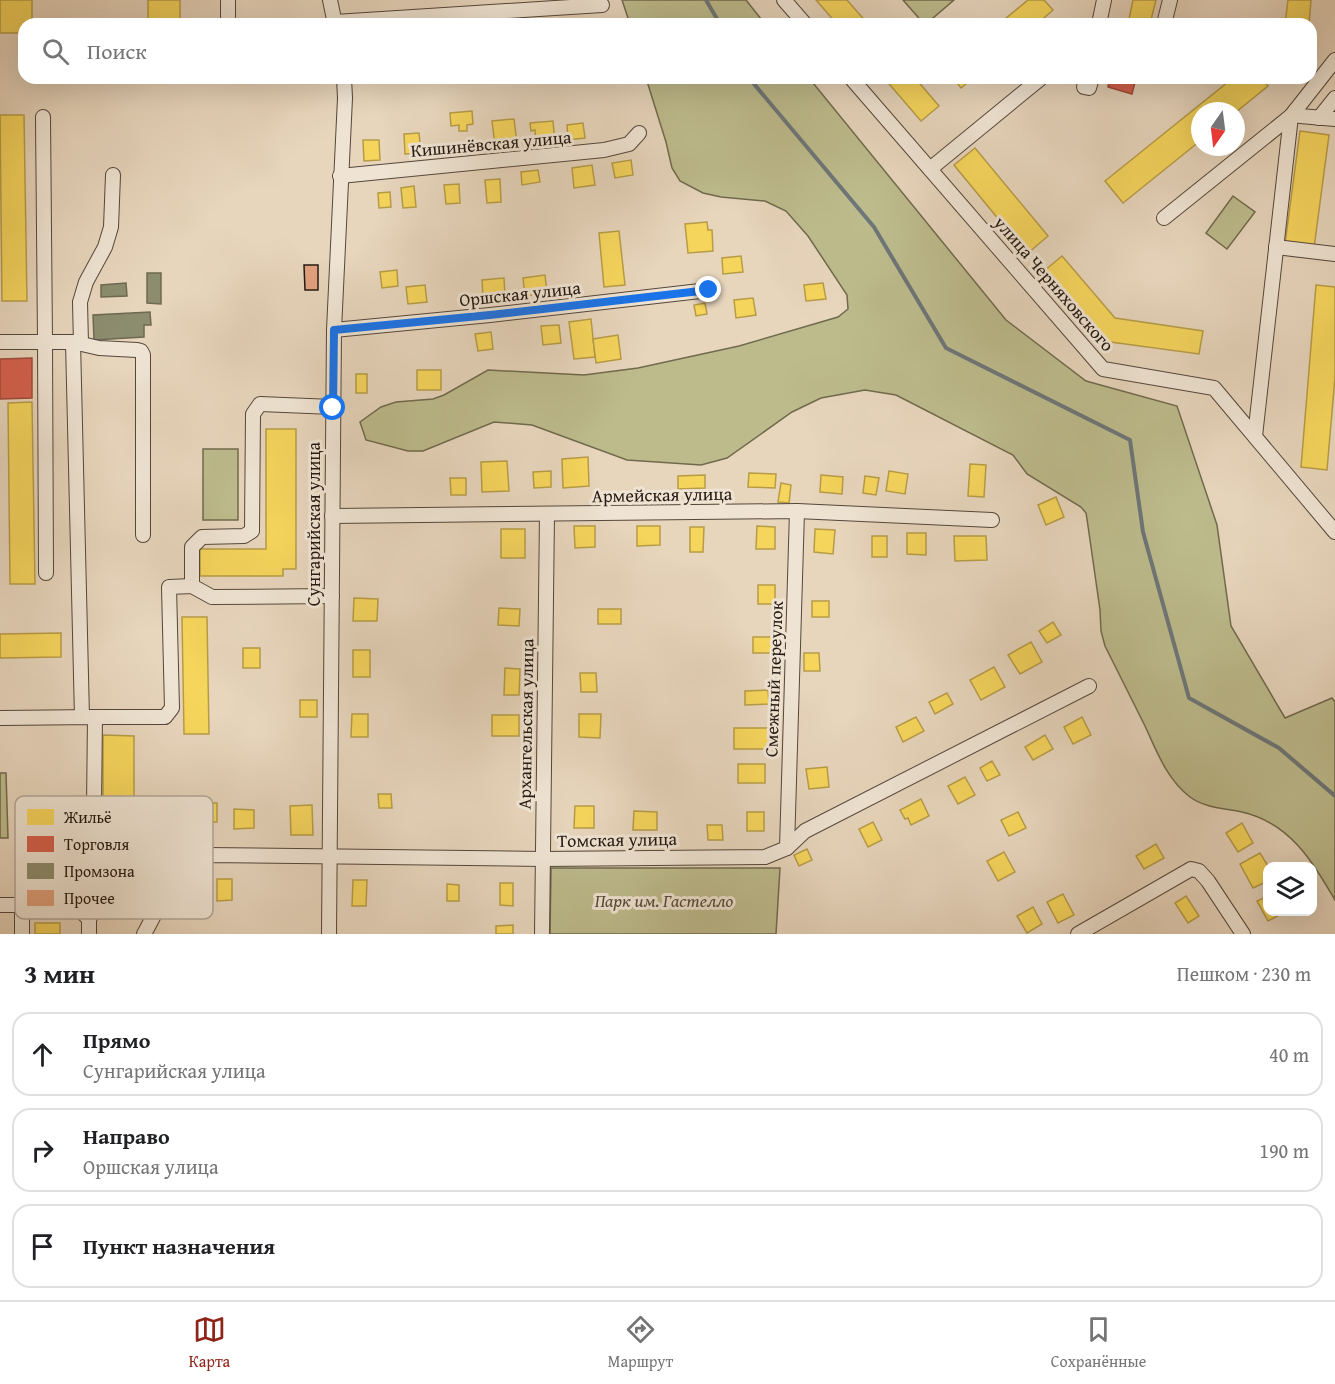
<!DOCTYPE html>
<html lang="ru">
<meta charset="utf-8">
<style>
:root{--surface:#fff;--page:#f2f2f2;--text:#202124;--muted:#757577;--line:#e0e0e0;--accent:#8f2418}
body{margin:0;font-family:"Gentium Book Plus",serif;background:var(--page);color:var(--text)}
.controls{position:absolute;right:18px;bottom:18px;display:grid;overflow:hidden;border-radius:12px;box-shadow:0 6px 24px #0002}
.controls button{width:54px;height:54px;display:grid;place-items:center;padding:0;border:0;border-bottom:2px solid var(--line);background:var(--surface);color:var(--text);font:30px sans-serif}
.compass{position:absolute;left:1191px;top:102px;width:54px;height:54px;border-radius:50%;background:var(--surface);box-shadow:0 6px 24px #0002;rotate:194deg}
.stop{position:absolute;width:18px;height:18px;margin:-14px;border:4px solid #1a73e8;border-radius:50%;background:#fff}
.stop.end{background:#1a73e8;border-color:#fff;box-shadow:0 2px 6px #0008}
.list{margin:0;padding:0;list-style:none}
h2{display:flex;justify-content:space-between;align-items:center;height:78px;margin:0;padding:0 24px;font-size:26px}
h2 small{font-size:20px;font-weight:400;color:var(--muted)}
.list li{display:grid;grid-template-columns:39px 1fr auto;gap:18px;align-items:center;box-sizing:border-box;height:84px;margin:0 12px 12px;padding:0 12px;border:2px solid var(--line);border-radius:18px}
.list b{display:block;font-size:22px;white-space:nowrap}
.list p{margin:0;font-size:20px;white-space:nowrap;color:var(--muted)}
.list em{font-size:20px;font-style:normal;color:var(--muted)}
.icon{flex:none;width:33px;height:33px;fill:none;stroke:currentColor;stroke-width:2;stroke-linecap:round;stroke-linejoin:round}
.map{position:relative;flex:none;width:1335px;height:934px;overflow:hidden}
.search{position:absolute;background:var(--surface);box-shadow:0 6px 24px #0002;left:18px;right:18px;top:18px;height:66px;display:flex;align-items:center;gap:15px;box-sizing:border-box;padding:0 21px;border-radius:18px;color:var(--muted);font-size:22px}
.sheet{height:366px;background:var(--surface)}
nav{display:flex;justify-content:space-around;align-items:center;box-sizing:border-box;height:84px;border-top:2px solid var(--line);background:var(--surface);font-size:16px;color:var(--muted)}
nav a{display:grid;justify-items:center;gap:3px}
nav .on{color:var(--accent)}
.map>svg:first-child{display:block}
.green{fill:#bdbb8c;stroke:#706a4e;stroke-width:1.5}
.homes{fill:#f6d55c;stroke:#b79c46;stroke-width:1.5}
.shops{fill:#d6604d;stroke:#a14a3b;stroke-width:1.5}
.industry{fill:#8c8c6e;stroke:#6d6952;stroke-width:1.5}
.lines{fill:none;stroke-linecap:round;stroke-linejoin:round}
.stream{stroke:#6d7678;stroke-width:4}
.building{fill:#e2a17e;stroke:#241811;stroke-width:1.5}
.minor-casing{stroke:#55473c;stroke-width:16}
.minor{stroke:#efe4d3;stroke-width:14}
.route{stroke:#1a73e8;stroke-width:8}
.labels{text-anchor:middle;stroke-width:6;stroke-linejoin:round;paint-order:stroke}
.street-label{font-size:18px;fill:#241811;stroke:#efe4d3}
.park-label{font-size:18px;font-style:italic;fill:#524936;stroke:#efe4d3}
.key{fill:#efe4d3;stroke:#b2a799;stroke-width:1.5}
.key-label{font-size:16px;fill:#241811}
</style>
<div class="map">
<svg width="1335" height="934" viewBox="0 0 1335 934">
<rect width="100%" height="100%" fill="#e7d5bc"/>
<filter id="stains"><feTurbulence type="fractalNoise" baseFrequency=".00333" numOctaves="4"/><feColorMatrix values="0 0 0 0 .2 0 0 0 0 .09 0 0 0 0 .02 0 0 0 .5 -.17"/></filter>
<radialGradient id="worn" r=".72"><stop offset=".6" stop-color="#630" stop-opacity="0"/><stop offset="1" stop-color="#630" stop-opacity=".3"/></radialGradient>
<!-- green -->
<g class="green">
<polygon points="622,0 746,0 765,24 630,24"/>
<polygon points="903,0 954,0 926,24 924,24"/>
<path d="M646 78H809L1006 320 1086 381 1177 406 1217 525 1231 626 1285 718 1332 698 1335 702V900C1312 861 1290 823 1242 812 1223 808 1205 808 1190 797 1166 779 1156 749 1144 724 1131 698 1118 672 1105 646L1101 631 1100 610 1087 519 1086 513 1081 507 1027 474 1013 455 896 395 865 390 821 398 792 412 727 458 701 465 627 460 532 425 494 422 423 451H408L366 440 360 422 381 407 396 402 433 399 444 395 488 370 584 375 638 368 739 346 838 317 848 309 847 295 808 236 786 211 765 201 721 197 703 193 680 181 672 168 666 142Z"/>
<polygon points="1233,196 1255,212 1227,249 1206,233"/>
<rect x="203" y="449" width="35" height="71"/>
<polygon points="0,773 6,773 8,838 0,838"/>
<polygon points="551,868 780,868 776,934 550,934"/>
</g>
<!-- homes -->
<g class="homes">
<polygon points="0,0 32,0 32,24 24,24 24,33 0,33"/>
<rect x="148" y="0" width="32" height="24"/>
<polygon points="816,0 847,0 868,24 837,24"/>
<polygon points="1028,0 1044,0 1053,10 1037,24 999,24"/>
<polygon points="1133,0 1156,0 1150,24 1128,24"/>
<polygon points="1288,0 1311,0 1309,24 1285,24"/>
<polygon points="103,78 139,78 139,79 103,80"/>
<polygon points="884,78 915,78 939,106 921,121"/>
<polygon points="953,78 973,78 961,88"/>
<polygon points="1233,78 1262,78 1268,86 1236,112 1200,111 1200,141 1123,203 1105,181"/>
<polygon points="472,111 473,124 467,125 467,131 459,131 459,125 451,126 450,113"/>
<polygon points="0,115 24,115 27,301 2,301"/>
<polygon points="514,119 517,143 495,146 492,121"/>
<polygon points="553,121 555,143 536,145 535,130 531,131 530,123"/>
<polygon points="583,123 585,138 568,140 567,125"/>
<polygon points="1300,131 1329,135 1314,248 1285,244"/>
<polygon points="419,133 421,153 405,154 404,134"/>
<polygon points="363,140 379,140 380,160 364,161"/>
<polygon points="975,148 1048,236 1027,254 954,165"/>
<polygon points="631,160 633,175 615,178 612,163"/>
<polygon points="592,165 595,185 574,188 572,168"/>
<polygon points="538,170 540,182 522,185 521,172"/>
<polygon points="500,179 501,202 487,203 485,180"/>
<polygon points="459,184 460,203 446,204 444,185"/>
<polygon points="414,186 416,207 403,208 401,188"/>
<polygon points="390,192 391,207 379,208 378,193"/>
<polygon points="707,222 708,230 712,230 713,251 688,253 685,224"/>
<polygon points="619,231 625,285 604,287 599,233"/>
<polygon points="741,256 743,272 723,274 722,258"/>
<polygon points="1062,256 1115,318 1203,331 1199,354 1103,341 1044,271"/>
<polygon points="397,270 398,286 382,288 380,272"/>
<polygon points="545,275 547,293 525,296 523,278"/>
<polygon points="504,278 505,296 483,298 482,280"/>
<polygon points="823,283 826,299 806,301 804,285"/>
<polygon points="425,285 427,302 408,304 406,287"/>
<polygon points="572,285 574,296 562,298 560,287"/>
<polygon points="1316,285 1335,287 1335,377 1327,470 1301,467"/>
<polygon points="753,298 756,315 736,318 734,300"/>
<polygon points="705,303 707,314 696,316 694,305"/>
<polygon points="591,319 595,357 574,359 569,322"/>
<polygon points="559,325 561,343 543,345 541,326"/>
<polygon points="491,332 493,349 478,351 475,334"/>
<polygon points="618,335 621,359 596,363 593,339"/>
<rect x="417" y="370" width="24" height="20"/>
<rect x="356" y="374" width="11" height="19"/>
<polygon points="32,402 35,584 10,584 8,403"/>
<polygon points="266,429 296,429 296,569 283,569 283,576 200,576 200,549 266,549"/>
<polygon points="588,457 589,486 563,488 562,459"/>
<polygon points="507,461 509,491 482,492 481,462"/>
<polygon points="970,464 986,465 984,497 968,496"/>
<polygon points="551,471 551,487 534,488 533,472"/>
<polygon points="889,471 908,474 905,494 886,491"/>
<polygon points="749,473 776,474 775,488 748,487"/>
<polygon points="705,475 705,488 678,489 678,476"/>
<polygon points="821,475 843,477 842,494 820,492"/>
<polygon points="865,476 879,478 876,495 863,493"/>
<polygon points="450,478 466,478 466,495 451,495"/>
<polygon points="781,483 791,485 789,503 778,502"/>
<polygon points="1056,497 1064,517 1046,525 1038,505"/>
<polygon points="574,526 595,526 595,547 575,548"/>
<polygon points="637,526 660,526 660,545 637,546"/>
<polygon points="757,526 775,527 775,549 756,549"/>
<polygon points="690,527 704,527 703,552 690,552"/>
<rect x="501" y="529" width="24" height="29"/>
<polygon points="815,529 835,530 833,554 814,552"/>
<polygon points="907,533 926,533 926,555 907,554"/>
<rect x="872" y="536" width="15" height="21"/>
<polygon points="954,536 986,536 987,560 955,561"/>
<rect x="758" y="585" width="17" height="19"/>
<polygon points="354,598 378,599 377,621 353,621"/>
<rect x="812" y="601" width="17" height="16"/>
<polygon points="499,608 520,609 519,626 498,625"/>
<rect x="598" y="609" width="23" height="15"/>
<polygon points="182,617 207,617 209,734 184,734"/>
<polygon points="1053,622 1061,635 1047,643 1039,631"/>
<polygon points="61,633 61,657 0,658 0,634"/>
<rect x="753" y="637" width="22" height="16"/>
<polygon points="1031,642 1042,662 1020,674 1008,655"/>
<rect x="243" y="648" width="17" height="20"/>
<rect x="353" y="650" width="17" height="27"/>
<polygon points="804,653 819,653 820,671 804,671"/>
<polygon points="994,667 1005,687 981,700 970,680"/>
<polygon points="505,668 520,669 519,695 504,695"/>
<polygon points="580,673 596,673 597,692 581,692"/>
<polygon points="768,690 769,704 745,705 745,691"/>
<polygon points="947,693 953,704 935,714 929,702"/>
<rect x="300" y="700" width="17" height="17"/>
<polygon points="352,714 368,714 368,737 351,737"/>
<polygon points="579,714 601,714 600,738 579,737"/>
<rect x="492" y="715" width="27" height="21"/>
<polygon points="916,717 924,731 903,742 896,727"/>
<polygon points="1082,717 1091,735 1073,744 1064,727"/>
<rect x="734" y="728" width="35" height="21"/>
<polygon points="103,735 134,736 134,844 106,844 106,855 48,855 47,831 103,831"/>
<polygon points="1045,735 1053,749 1033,760 1025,747"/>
<polygon points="992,761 1000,775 987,781 980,768"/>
<rect x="738" y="764" width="27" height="19"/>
<polygon points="827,767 829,787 809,789 806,769"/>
<polygon points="965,777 975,795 958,804 948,786"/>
<polygon points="378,794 391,794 392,808 379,808"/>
<polygon points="921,799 929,816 911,825 908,818 905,819 900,810"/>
<rect x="197" y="803" width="20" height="19"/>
<polygon points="312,805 313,835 291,835 290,806"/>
<polygon points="575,806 594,806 594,828 574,828"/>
<polygon points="234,809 254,810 254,828 234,829"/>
<polygon points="634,811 657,812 657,830 633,830"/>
<rect x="747" y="812" width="17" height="19"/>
<polygon points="1018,812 1026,828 1009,836 1001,820"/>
<polygon points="873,822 882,840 868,847 859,829"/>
<polygon points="1242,823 1253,843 1238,852 1226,833"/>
<polygon points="707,825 722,825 723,840 708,840"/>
<polygon points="1156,844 1164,858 1144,869 1136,856"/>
<polygon points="807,849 812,860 799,866 794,855"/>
<polygon points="1004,852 1015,872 998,881 987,861"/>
<polygon points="1260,853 1268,866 1268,881 1253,888 1240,864"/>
<polygon points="217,879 232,879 232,900 217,901"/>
<polygon points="353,880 367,880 366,906 352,906"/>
<polygon points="500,883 513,883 513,906 500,905"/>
<polygon points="447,884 459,885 459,901 447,901"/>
<polygon points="1063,894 1074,915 1058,923 1047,902"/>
<polygon points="1186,896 1199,916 1188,923 1175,903"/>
<polygon points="1268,896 1268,912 1285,912 1268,921 1257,901"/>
<polygon points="1033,907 1042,924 1027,933 1017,916"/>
<rect x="35" y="923" width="25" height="11"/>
<polygon points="513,925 513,934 496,934 496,926"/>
</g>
<!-- shops -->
<g class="shops">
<polygon points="1110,78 1136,78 1132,94 1108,87"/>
<polygon points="32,358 32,398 0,399 0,359"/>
</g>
<!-- industry -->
<g class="industry">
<polygon points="147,273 161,273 161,304 147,303"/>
<polygon points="126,283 127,296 101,297 101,285"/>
<polygon points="150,312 151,325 144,325 144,337 94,340 93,315"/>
</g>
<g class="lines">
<!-- stream -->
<g class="stream">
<polyline points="706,0 720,24"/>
<polyline points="749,78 874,227 946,348 1130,440 1143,532 1189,698 1279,748 1335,796"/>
</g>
</g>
<!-- building -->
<polygon class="building" points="304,265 318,265 318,290 305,290"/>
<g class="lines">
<!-- minor casing -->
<g class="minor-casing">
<g id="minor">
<polyline points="228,0 228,17"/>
<polyline points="330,0 335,24"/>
<polyline points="784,0 805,24"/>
<polyline points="335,22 602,5"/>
<polyline points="1099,24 1104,0"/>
<polyline points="1164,24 1170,0"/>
<polyline points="851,78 1103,369 1214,388 1335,532"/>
<polyline points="1086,78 1084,87 1089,88 1092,78"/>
<polyline points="1295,111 1300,116 1335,119"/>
<polyline points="43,117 45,342 73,342 99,348 137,350 141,351 143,355 143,535"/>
<polyline points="1319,118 1335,98"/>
<polyline points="930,169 1041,78"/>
<polyline points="340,176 604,150 629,144 639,133"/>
<polyline points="1164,218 1291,116"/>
<polyline points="1276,247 1335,254"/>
<polyline points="334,330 490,315 709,290"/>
<polyline points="0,342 45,342 46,573"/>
<polyline points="73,342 82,717"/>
<polyline points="81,344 80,302 86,282 105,247 111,227 113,175"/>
<polyline points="1255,436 1291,116 1335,60"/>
<polyline points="332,516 797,511 992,520"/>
<polyline points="192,586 192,547 202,537 244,536 252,531 253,414 260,404 333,407"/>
<polyline points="95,717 165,717 172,708 169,587 192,586 212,597 332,596"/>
<polyline points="0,718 95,717 94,806 87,812 58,811 45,818 22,905 22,934"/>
<polyline points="787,848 797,511"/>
<polyline points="0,905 75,905 89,919 89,934"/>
<polyline points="75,905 75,883 85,875 102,880 103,896 89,919"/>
<path d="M144 934C161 904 172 870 205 855L543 859 765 857 787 848 805 831 1089 686"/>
<polyline points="329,934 334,330 345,98 344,78"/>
<polyline points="542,934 547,514"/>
<polyline points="1078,934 1191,869 1199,871 1208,881 1243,934"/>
</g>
</g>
<!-- minor -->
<use href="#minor" class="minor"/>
</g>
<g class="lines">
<!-- route -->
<polyline class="route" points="333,408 334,330 490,315 709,290"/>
</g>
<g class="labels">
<!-- street labels -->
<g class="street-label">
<text transform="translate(491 144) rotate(-5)" y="6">Кишинёвская улица</text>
<text transform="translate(1054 284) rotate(49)" y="6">улица Черняховского</text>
<text transform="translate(520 294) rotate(-6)" y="6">Оршская улица</text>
<text transform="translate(662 495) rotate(-1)" y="6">Армейская улица</text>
<text transform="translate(314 524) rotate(-90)" y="6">Сунгарийская улица</text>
<text transform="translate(774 679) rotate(-88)" y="6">Смежный переулок</text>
<text transform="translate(526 724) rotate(-89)" y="6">Архангельская улица</text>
<text transform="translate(617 840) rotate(-1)" y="6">Томская улица</text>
</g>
<!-- park labels -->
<g class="park-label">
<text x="664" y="907">Парк им. Гастелло</text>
</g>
</g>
<!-- legend -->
<rect x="15" y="796" width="198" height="123" rx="9" class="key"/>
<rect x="27" y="809" width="27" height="16" fill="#f6d55c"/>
<rect x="27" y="836" width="27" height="16" fill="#d6604d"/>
<rect x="27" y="863" width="27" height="16" fill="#8c8c6e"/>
<rect x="27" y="890" width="27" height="16" fill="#e2a17e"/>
<g class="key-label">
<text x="64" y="823">Жильё</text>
<text x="64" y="850">Торговля</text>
<text x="64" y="877">Промзона</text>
<text x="64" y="904">Прочее</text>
</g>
<rect width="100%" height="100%" filter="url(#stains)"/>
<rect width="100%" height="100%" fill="url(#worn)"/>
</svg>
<div class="controls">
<button><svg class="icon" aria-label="layers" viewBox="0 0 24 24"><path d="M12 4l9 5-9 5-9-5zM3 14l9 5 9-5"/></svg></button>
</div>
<svg class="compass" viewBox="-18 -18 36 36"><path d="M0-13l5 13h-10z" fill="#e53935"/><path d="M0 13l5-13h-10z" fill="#757577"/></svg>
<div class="stop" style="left:333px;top:408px"></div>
<div class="stop end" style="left:709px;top:290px"></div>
<div class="search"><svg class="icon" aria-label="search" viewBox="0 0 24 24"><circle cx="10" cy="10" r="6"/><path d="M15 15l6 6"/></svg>Поиск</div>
</div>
<section class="sheet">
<h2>3 мин<small>Пешком · 230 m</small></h2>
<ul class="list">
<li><svg class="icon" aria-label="ahead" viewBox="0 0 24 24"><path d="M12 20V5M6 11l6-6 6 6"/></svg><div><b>Прямо</b><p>Сунгарийская улица</p></div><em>40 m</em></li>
<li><svg class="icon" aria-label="right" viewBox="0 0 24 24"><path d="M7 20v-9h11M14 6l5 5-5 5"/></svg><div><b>Направо</b><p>Оршская улица</p></div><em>190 m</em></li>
<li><svg class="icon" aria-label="arrive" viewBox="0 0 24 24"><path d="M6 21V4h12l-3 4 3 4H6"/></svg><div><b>Пункт назначения</b></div></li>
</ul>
</section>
<nav>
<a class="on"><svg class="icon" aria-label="map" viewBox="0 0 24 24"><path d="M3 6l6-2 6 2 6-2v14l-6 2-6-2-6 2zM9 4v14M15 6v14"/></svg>Карта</a>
<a><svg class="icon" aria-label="directions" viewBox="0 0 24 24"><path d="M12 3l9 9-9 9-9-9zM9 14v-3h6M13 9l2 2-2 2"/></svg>Маршрут</a>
<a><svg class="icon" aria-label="saved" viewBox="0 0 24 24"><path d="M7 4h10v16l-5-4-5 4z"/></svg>Сохранённые</a>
</nav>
